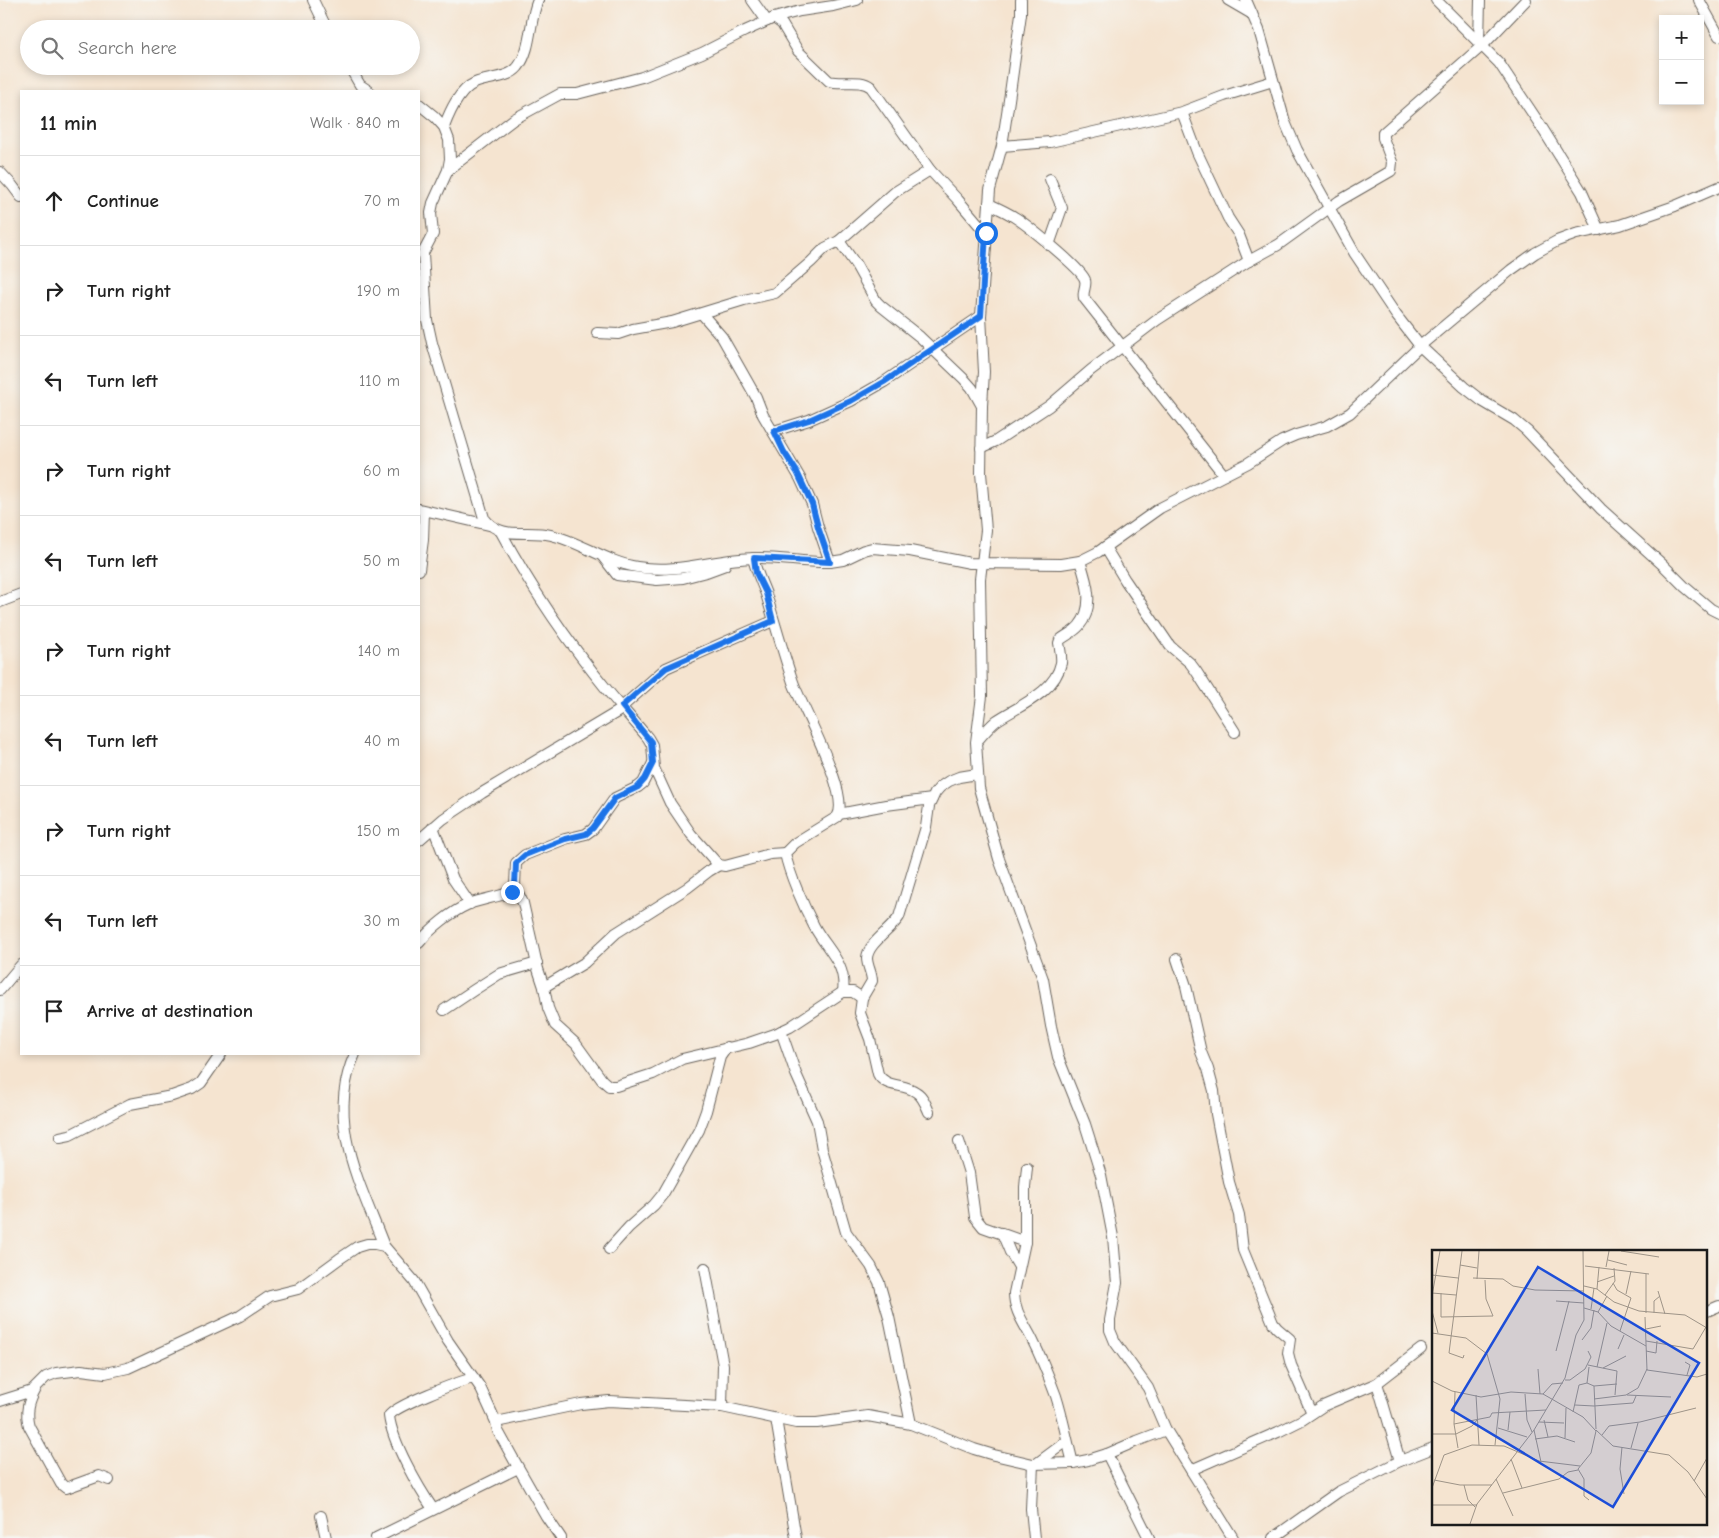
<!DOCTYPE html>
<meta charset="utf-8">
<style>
:root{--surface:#fff;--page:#f2f2f2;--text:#222;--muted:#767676;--line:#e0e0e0}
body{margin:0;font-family:"Comic Neue",sans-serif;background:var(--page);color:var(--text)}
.controls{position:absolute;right:15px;top:15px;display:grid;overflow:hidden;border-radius:0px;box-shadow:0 2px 8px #0003}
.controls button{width:45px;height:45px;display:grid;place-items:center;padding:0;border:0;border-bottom:1px solid var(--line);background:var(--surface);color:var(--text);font:25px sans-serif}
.stop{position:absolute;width:15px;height:15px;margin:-11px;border:4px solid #1a73e8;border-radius:50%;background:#fff}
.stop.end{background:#1a73e8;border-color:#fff;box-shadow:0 1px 5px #0008}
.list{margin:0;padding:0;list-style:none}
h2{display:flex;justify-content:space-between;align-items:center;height:65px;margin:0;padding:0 20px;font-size:21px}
h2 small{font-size:16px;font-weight:400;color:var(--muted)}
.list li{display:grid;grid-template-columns:32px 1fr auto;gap:15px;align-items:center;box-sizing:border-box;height:90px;padding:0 20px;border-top:1px solid var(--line)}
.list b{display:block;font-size:19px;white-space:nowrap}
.list em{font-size:16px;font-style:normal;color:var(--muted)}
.icon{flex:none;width:28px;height:28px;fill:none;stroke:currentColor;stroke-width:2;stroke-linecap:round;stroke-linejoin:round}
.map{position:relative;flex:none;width:1719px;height:1538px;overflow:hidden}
.search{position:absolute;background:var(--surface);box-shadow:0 2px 8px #0003;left:20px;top:20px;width:400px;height:55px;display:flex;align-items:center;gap:12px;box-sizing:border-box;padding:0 18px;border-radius:28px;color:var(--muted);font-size:19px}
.panel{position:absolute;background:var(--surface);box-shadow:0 2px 8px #0003;left:20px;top:90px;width:400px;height:965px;border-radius:0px}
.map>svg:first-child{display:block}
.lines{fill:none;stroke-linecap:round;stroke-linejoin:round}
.street-casing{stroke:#68625b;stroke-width:12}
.street{stroke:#fff;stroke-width:10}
.route{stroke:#1a73e8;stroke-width:6}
.inset-road{fill:none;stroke:#9e9488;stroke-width:1}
.view{fill:#1d4ed8;fill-opacity:0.15;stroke:#1d4ed8;stroke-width:2.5}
.inset-edge{fill:none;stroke:#1c1c1c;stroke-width:2.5}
</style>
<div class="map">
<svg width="1719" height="1538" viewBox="0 0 1719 1538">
<rect width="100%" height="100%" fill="#f6f6f2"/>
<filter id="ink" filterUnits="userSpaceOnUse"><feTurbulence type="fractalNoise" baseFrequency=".02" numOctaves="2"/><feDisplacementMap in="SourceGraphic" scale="10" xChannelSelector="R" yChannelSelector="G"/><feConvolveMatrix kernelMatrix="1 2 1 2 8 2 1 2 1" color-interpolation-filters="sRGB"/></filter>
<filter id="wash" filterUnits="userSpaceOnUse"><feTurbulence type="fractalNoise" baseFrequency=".0096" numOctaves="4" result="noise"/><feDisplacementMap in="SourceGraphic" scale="20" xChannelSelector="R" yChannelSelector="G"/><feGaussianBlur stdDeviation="1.12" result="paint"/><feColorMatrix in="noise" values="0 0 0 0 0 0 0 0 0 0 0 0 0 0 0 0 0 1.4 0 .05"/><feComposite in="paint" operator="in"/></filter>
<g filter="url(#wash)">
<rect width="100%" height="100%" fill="#f5e4d0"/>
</g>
<g filter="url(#ink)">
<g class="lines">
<!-- street casing -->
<g class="street-casing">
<g id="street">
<polyline points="313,0 327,29"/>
<polyline points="752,0 767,21"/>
<polyline points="1021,0 1021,14 1009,100 1002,146 990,190 981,316 984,372 982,406 981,473 986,530 980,579 982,696 976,742 979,788 999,859 1043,979 1051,1026 1058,1057 1085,1124 1101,1175 1113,1237 1117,1283 1110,1320 1110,1330 1115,1342 1148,1388 1166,1430 1233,1538"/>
<polyline points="1228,0 1252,14"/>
<polyline points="1246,0 1259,30 1285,122 1297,150 1355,254 1396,315 1420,346 1464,387 1482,401 1514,420 1527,431 1601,509 1663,565 1685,587 1711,609 1719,613"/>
<polyline points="1436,0 1499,63 1539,123 1582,192 1599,230"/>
<polyline points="1699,0 1719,36"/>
<path d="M774 18 782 24 798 51 829 81C843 85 860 78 871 87L930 170 958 200 986 233"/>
<polyline points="1479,42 1480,0"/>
<polyline points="349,66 360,85 369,91"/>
<path d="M419 104 435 117 444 127 449 140 450 159 448 170 433 203 431 213 433 234 423 253 427 320 432 343 484 518C501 541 526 529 551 535 581 542 606 562 637 567 677 574 714 559 754 558 780 557 805 563 830 562L843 560 864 550 872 548 910 551 970 563 1061 564 1080 561 1098 552 1160 508 1248 463 1282 441 1296 435 1327 426 1350 413 1420 346 1511 270 1535 253 1557 241 1576 234 1620 225 1675 206 1719 187"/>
<polyline points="1182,112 1197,152 1228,218 1239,235 1249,261"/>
<path d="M444 127C450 111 459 90 475 83 489 77 508 79 518 67 532 49 529 20 538 0"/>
<polyline points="1002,146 1050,142 1182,112 1224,96 1273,81"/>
<polyline points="448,170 514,119 560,94 577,94 642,77 702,53 745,31 774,18 800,11 833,6 857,0"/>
<polyline points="0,172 12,185 21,197"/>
<path d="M989 204C998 208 1007 212 1016 218 1027 225 1083 270 1085 280 1087 286 1082 291 1084 298L1224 475"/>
<polyline points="839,241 856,265 876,301 881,306 920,337 964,379 972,388 982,406"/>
<polyline points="1049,245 1062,208 1050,179"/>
<polyline points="702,314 722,337 756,397 763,415 800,478 812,504 818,527 830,562"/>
<polyline points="597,333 618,334 633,329 672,322 744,300 775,293 811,262 825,248 839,241 895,192 930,170"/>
<polyline points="774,431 809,420 851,401 884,382 981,316"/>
<polyline points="981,448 996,441 1049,406 1091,370 1157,320 1247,262 1278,245 1339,201 1391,171 1392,162 1383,138 1383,133 1483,45 1526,0"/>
<polyline points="419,509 489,525"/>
<path d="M501 532C531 588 568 642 608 691 621 707 635 722 648 738L652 745 654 768 670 803 691 834 715 861 719 865 725 866 770 854 785 853"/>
<polyline points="1105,547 1125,580 1170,646 1190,663 1196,671 1235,732"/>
<polyline points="603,557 617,575 657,580 683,578 706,572 725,565"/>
<path d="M753 558C756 571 761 581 766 594 775 623 783 653 793 682 801 706 852 796 837 817L795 843 785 853C789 874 804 907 814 926 826 949 847 963 843 992"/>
<polyline points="419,570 423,540 424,511"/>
<polyline points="0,602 21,594"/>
<polyline points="623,706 666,668 773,621"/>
<path d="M977 741C983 734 989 727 996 721 1018 706 1055 693 1061 663 1062 657 1060 649 1059 643L1060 640C1066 635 1074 632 1079 626 1095 607 1087 582 1080 561"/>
<polyline points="839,814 886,805 932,799"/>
<polyline points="433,827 453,879 470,904"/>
<polyline points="419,840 443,819 482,793 624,708"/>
<polyline points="513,891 519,895 523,903 538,969 544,987 548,1008 555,1025 576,1044 602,1080 609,1086 616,1086 653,1074 682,1059 749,1043 775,1034 790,1027 843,992 853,992 862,998"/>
<path d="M419 943C431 928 451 912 469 904 482 899 498 897 511 892L515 886 516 863 525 855 565 839 586 834 593 829 615 798 638 787 643 783 653 763"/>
<polyline points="1177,959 1186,986 1201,1052 1208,1069 1214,1091 1216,1114 1229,1182 1239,1215 1243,1250 1273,1323 1277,1328 1290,1339 1288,1353 1291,1365 1312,1413"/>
<polyline points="544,987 584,963 616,933 687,888 709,871 719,865"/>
<polyline points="0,990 21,965"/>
<polyline points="444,1010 474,990 499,974 537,963"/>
<polyline points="781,1031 796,1074 817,1121 822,1149 846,1232 871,1266 879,1282 889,1317 911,1424"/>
<path d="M355 1054C325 1121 360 1183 384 1246"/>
<path d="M929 1112C926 1105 923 1096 916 1092 904 1083 885 1088 878 1074L870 1039 860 1013 862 998 872 981C872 973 867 966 867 958 868 943 891 930 899 917L926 827 929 806 935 793 940 787 949 781 959 777 977 774"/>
<polyline points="60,1137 70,1135 130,1104 172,1096 192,1089 201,1083 221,1054"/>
<polyline points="959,1141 969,1173 975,1217 983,1227 1025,1242"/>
<path d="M1027 1167 1025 1187V1242L1014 1293C1014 1311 1024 1323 1032 1339 1041 1357 1049 1377 1056 1396 1063 1418 1067 1441 1073 1463"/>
<polyline points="1002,1233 1010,1252 1019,1267"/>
<polyline points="609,1249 629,1227 654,1205 663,1194 699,1130 706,1111 720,1057 727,1047"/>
<polyline points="705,1268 723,1365 722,1407"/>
<polyline points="1705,1312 1719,1306"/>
<polyline points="1377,1383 1400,1461"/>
<path d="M35 1389C28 1402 25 1412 29 1426L61 1484 66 1488 99 1476 109 1480"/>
<polyline points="0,1401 32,1391 46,1377 56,1373 81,1370 105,1373 128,1368 240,1316 270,1296 298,1289 339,1259 357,1247 367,1244 375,1244 384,1246 414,1281 448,1341 480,1387 496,1422 498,1431 514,1460 546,1516 561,1538"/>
<polyline points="776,1419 796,1538"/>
<polyline points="496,1422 581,1404 609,1401 722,1407 796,1423 817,1423 868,1416 911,1424 974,1449 994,1455 1033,1464 1073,1463 1088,1460 1107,1454 1137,1441 1166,1430"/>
<polyline points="1107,1454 1149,1538"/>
<polyline points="1033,1464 1031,1509 1034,1538"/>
<polyline points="1036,1464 1067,1441"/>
<polyline points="1191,1470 1278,1432 1302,1420 1323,1406 1377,1383 1421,1349"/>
<path d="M433 1509C418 1487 392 1442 389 1416 394 1406 460 1381 474 1378"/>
<polyline points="321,1516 326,1538"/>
<polyline points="376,1538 518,1468"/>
<polyline points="1273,1538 1338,1492 1400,1461 1433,1448"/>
</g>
</g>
<!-- street -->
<use href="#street" class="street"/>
</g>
</g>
<g class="lines" filter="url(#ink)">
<!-- route -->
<polyline class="route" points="512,892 515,886 516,863 525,855 565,839 586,834 593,828 615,798 638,787 645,779 653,763 651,742 622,706 666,668 773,621 766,593 756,573 754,558 830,562 818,527 812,504 797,472 784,452 774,431 809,420 851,401 884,382 981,316 986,233"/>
</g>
<!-- overview -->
<g transform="translate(1432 1250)">
<rect width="275" height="275" fill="#f5e4d0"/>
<path class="inset-road" d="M30 1 17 103 31 108 32 105M189 1 227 7M176 10 195 15M28 15 45 18M153 16 217 24M174 17 177 1M0 25 26 28M41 28 71 29 81 36 103 40 152 41M45 29 47 1M165 32 182 26M181 33 185 40 199 48 188 81M152 36 165 39 182 52 207 61 253 65 275 78M165 39 167 17M226 41 233 64M0 43 24 45M9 43V67L61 66 54 49 53 30M194 44 199 21M173 45 183 31 182 18M0 46 8 1M124 51 152 53M152 58 166 62 179 76 214 96M159 59 162 38M0 61 6 83M166 62 175 46M214 63V24M222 63V51L228 46M213 67 215 120 265 127 275 124M214 79 229 76M0 83 34 88 55 104 68 149 63 195M150 90 159 78 162 60M214 91 261 99 274 77M186 99 192 85M124 101 137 51M214 101 224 103 225 91M253 112 258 115 255 125M156 115 185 121 183 145M165 117 175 73M171 118 194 106M106 119 108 144M133 130H138L153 119 159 107 156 101M0 131 20 141 49 147 79 142 111 144 151 167 164 181 159 203 146 219 152 229V246L157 250M155 133 162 136 164 179M162 136 185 134M93 144 95 170 100 182M111 144 120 134 131 133M44 145 47 195M195 145 239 147M162 149 194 145 206 138 215 119M143 155 162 156M162 156 201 153 204 146M141 162 147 135 155 133 157 117M112 170 116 187M107 172 132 173M22 174 23 142M66 178 95 187M76 180 78 162M102 180 109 212M164 180 181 196 237 205 256 222 275 249M0 184H24M24 184 40 176 45 170M170 185 177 176 208 172 264 158M133 188 134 158M103 189 125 186 143 192M190 197 188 219 192 244M26 198 22 174 58 167 60 163 114 160M199 198 206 173M79 209 90 238M64 229 81 266M2 230 28 235H60M262 231 275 208M32 235 36 250 43 257M0 238 12 205 40 195 72 196 107 211 148 216M71 243 127 229 136 222 146 220M0 255H45M38 274 45 254 102 180 133 128 144 85 152 70 151 1"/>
<path class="view" d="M106 17 267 113 181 257 20 160Z"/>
<rect width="275" height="275" class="inset-edge"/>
</g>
</svg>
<div class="controls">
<button>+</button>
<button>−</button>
</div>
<div class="stop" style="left:986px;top:233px"></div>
<div class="stop end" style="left:512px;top:892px"></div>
<div class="search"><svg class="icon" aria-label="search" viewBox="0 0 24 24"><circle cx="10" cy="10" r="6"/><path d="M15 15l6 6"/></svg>Search here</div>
<section class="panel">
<h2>11 min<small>Walk · 840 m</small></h2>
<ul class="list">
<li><svg class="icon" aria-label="ahead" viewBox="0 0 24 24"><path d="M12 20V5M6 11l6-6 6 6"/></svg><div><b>Continue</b></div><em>70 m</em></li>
<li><svg class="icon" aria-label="right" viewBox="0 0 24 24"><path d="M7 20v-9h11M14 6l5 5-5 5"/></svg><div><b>Turn right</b></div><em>190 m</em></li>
<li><svg class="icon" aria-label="left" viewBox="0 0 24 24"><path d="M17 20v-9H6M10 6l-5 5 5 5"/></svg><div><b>Turn left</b></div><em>110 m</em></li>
<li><svg class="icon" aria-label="right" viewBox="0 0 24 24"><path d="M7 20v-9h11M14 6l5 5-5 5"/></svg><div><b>Turn right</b></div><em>60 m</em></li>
<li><svg class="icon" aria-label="left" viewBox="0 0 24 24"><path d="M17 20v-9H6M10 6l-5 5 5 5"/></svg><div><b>Turn left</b></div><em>50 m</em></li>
<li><svg class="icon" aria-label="right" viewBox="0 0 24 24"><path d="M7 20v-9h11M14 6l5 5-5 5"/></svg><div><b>Turn right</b></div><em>140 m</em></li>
<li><svg class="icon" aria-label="left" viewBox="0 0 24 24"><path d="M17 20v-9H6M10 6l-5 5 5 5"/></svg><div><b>Turn left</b></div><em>40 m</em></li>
<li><svg class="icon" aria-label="right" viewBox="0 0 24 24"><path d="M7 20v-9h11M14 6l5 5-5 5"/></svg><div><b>Turn right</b></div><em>150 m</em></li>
<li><svg class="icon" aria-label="left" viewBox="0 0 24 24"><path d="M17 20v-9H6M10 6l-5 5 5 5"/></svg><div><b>Turn left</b></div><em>30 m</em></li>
<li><svg class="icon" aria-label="arrive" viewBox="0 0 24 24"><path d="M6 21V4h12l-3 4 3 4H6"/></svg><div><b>Arrive at destination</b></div></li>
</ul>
</section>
</div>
